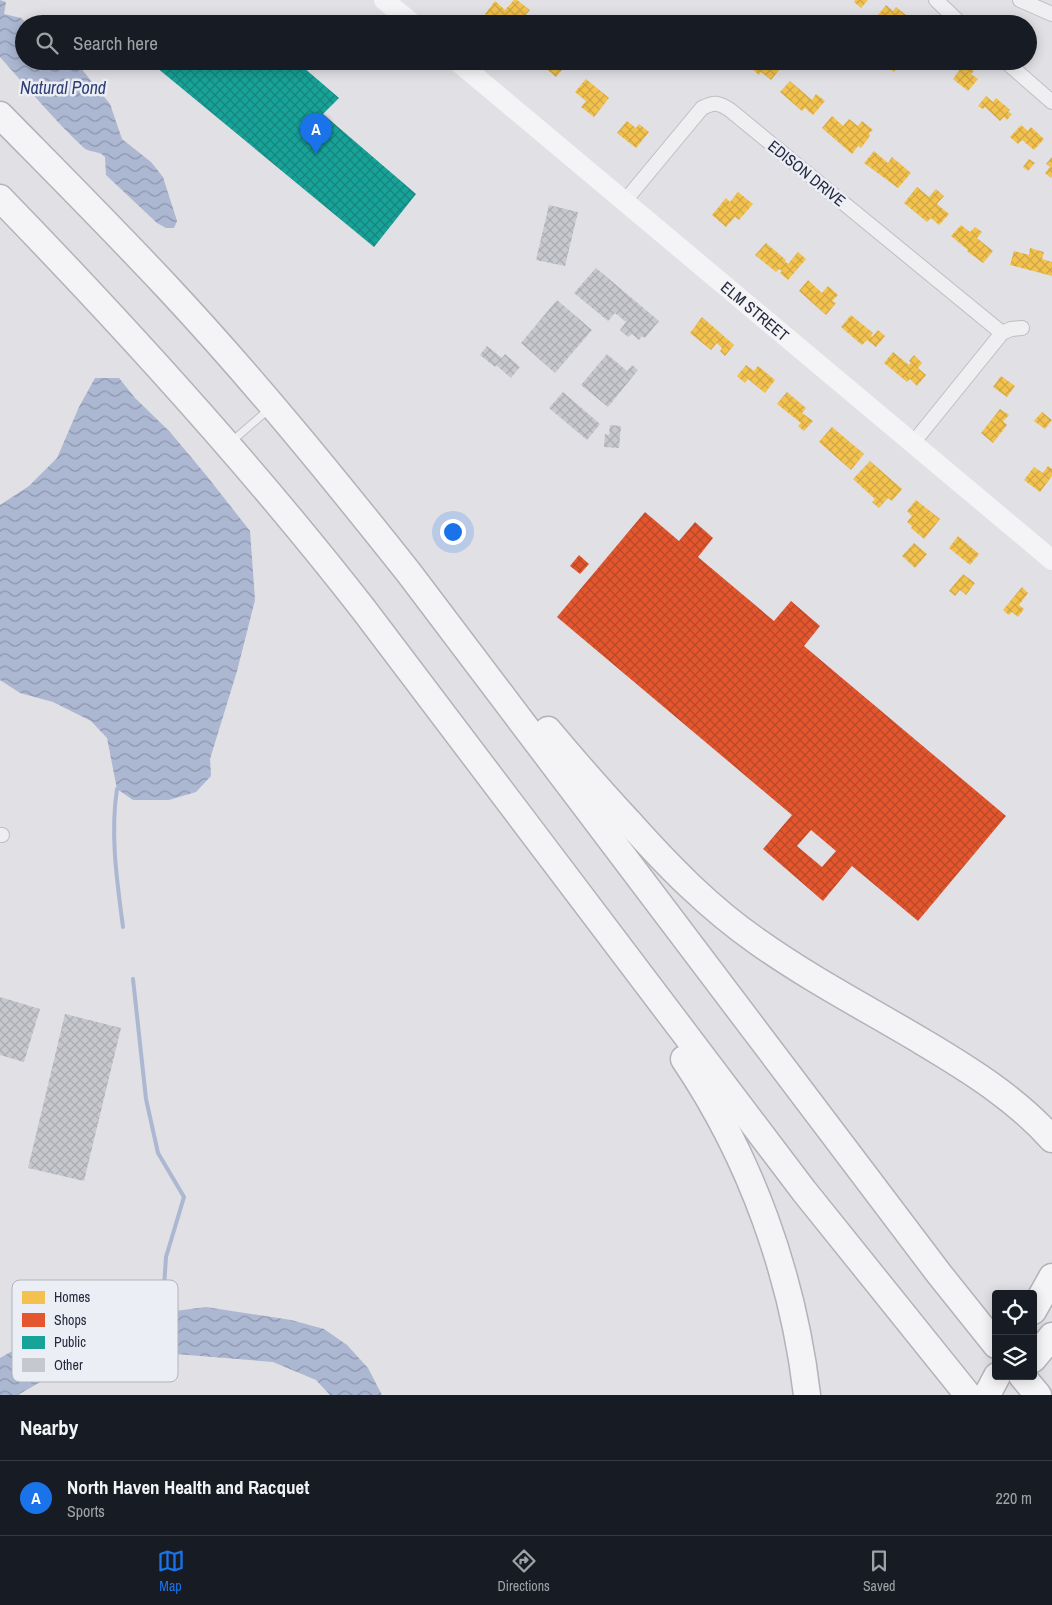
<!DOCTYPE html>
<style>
:root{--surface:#171b24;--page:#20242c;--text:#f1f3f6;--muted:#9ea1a6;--line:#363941;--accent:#1a73e8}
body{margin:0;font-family:"Archivo Narrow",sans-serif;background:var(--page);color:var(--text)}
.controls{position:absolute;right:15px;bottom:15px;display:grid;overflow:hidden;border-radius:5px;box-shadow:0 2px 12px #0003}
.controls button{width:45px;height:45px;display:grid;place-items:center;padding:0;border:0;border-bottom:1px solid var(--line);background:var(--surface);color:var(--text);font:25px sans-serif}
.you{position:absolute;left:452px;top:531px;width:18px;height:18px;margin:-12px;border:4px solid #fff;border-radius:50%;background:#1a73e8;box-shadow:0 0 0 8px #1a73e833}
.badge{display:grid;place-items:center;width:32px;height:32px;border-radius:50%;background:var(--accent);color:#fff;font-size:16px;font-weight:700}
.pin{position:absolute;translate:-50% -41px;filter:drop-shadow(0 1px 2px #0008)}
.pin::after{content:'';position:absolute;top:26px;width:18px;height:15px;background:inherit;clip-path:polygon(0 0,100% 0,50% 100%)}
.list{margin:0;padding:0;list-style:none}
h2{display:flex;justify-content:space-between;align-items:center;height:65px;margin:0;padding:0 20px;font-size:21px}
h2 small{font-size:16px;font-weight:400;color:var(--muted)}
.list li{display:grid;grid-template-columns:32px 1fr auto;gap:15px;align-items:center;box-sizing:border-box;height:75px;padding:0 20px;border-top:1px solid var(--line)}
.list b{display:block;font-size:19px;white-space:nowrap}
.list p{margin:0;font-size:16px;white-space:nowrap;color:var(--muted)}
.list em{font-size:16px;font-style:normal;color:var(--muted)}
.icon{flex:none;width:28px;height:28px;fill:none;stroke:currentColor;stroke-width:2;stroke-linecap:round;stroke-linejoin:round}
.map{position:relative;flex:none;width:1052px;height:1395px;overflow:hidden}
.search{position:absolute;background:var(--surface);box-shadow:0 2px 12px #0003;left:15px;right:15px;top:15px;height:55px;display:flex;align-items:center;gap:12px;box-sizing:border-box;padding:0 18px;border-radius:28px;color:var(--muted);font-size:19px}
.sheet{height:140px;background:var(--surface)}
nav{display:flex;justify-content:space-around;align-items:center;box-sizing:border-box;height:70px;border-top:1px solid var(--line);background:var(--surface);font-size:14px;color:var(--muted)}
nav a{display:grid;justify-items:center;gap:2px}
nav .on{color:var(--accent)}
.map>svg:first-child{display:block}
.water{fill:url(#water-waves)}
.homes{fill:url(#homes-cross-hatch)}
.shops{fill:url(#shops-cross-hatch);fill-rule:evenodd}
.public{fill:url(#public-cross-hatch)}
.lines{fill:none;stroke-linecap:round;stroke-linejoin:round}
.stream{stroke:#acb7d2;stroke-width:4}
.building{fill:url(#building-cross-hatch)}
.lane-casing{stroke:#bdbdc3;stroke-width:9}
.street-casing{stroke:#bdbdc3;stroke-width:16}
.highway-casing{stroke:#b2b3ba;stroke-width:29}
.lane{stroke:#efeff2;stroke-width:7}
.street{stroke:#efeff2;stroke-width:14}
.secondary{stroke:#f4f4f6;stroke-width:20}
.highway{stroke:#f4f4f6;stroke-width:26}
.labels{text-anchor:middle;stroke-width:5;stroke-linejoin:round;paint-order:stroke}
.street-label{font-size:16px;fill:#262a3f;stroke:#eceef5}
.water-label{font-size:18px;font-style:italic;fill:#2e3f75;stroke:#eceef5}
.key{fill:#eceef5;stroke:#b1b3be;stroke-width:1}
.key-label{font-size:14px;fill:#262a3f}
</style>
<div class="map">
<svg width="1052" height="1395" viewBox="0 0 1052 1395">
<defs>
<pattern id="water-waves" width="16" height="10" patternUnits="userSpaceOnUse" patternTransform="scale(1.25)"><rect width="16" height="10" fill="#acb7d2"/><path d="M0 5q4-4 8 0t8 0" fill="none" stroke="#8c95ac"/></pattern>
<pattern id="homes-cross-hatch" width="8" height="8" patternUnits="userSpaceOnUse" patternTransform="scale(1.25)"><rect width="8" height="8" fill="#f2c14e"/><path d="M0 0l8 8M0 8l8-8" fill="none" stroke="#cfa645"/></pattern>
<pattern id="shops-cross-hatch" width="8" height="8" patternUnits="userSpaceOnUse" patternTransform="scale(1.25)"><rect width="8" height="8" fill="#e4572e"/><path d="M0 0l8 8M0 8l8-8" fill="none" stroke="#b94829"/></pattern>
<pattern id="public-cross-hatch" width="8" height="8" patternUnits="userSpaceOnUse" patternTransform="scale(1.25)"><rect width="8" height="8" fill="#17a398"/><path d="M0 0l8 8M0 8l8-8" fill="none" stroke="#15857d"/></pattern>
<pattern id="building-cross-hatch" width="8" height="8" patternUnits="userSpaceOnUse" patternTransform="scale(1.25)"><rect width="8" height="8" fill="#c7c8cd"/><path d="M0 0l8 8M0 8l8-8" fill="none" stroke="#abacb1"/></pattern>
</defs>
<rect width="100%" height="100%" fill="#e0e0e5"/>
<!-- water -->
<g class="water">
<path d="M0 0 6 2 4 14 21 18 28 24H24V61H75L110 104 122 139 151 162 163 177 177 221 174 228H166L157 223 106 175 105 157C99 150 90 153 84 148 54 120 27 87 0 57Z"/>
<polygon points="95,378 119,378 135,398 170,432 206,475 250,531 255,600 237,671 210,759 211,776 196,792 169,800 133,800 117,789 107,738 91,721 53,702 20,693 0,680 0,505 29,486 57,458 79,407"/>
<polygon points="206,1307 291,1320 324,1329 347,1345 368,1368 382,1395 330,1395 316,1380 273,1362 163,1353 59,1371 18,1395 0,1395 0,1358 51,1329 113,1319"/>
</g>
<!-- homes -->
<g class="homes">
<polygon points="514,0 517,0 530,10 522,19 521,18 518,22 520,24 497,24 485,14 495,1 505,10"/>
<polygon points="855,0 868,0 861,8 854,2"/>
<polygon points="886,5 893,11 896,7 912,20 909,24 895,24 889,19 888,21 884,18 880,22 875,19"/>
<polygon points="537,61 566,61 568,63 556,77"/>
<polygon points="743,61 777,61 779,63 777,66 780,69 771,80 761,72 759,75"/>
<polygon points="890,61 895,61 900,65 894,72 886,66"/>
<polygon points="963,62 974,71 971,74 978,79 968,91 953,79 961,68 959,67"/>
<polygon points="586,79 609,98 594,117 581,107 586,101 575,92"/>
<polygon points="790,81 812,100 816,94 825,101 813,115 805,108 802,111 780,92"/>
<polygon points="986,96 993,102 996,98 1010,110 1008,112 1012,114 1007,120 1004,117 1000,121 985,107 983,109 978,106"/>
<polygon points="832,116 843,126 849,119 858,126 862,121 873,130 869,133 870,136 861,148 858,146 852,154 822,128"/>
<polygon points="627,121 636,128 639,124 649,132 636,148 617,133"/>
<polygon points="1021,125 1028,131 1031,127 1044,139 1034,150 1022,140 1018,144 1010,137"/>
<polygon points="874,151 888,163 892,157 911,173 898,188 864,163"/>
<polygon points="1052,157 1052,176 1051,178 1045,173 1050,167 1046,164"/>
<polygon points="1029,159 1035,163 1028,171 1023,167"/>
<polygon points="917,187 929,197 936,189 944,196 937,204 949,214 939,225 931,218 927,222 904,203"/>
<polygon points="738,192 753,204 739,220 735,217 726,227 712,215 726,198 730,202"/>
<polygon points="961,225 970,232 975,227 982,232 977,238 993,251 983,263 967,251 968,250 951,236"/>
<polygon points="766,243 786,260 785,261 788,264 798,252 806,259 788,280 780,273 782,271 779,269 776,272 755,255"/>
<polygon points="1030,248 1044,252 1042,259 1052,262 1052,276 1010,265 1014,251 1029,255"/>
<polygon points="808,280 822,293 828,286 838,295 832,301 836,303 826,315 799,291"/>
<polygon points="851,315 873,333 871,336 872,337 878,330 885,336 876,347 867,340 862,345 841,327"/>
<polygon points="702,317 734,345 725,356 720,351 722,348 717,343 711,350 690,333"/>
<polygon points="893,352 909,365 911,363 909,361 914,355 922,363 918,368 926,375 917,386 910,379 907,382 884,363"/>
<polygon points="746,365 754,371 758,366 775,380 765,393 748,379 745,383 737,376"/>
<polygon points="1001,376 1015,386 1007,397 993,387"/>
<polygon points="787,392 806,408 802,413 813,421 804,431 798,426 801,423 777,404"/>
<polygon points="1000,409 1009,415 1003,421 1007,425 993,443 981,433"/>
<polygon points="1042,412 1052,420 1045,429 1034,421"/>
<polygon points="832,427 864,454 851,470 819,442"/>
<polygon points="870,461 902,489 892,501 888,498 879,508 872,502 875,499 853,479"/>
<polygon points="1048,466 1052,469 1052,476 1040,492 1024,480 1034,467 1043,473"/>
<polygon points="916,500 940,519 924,539 911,528 912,526 907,522 912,516 907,511"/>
<polygon points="958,536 979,554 970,565 949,548"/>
<polygon points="914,543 927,554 915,568 902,556"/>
<polygon points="963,574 975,583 966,595 960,590 955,596 949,591"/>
<polygon points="1022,587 1028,593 1019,605 1024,609 1018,617 1012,612 1009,615 1003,610"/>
</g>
<!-- shops -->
<g class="shops">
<path d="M645 512 679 541 695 522 713 538 698 557 774 621 791 601 820 626 804 646 1006 816 918 921 852 866 823 901 763 849 792 815 557 617ZM811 830 836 851 822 867 797 846Z"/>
<polygon points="579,555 589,564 580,574 570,566"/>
</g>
<!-- public -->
<g class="public">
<polygon points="201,15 212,24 194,24"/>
<polygon points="161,61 296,61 339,98 323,114 416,194 374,247 156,67"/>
</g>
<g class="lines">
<!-- stream -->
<g class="stream">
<path d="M117 789C110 835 117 881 123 927"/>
<polyline points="133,979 146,1099 158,1153 184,1197 166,1257 164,1287 177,1314"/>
</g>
</g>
<!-- building -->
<g class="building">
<polygon points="549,205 578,212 565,266 536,260"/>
<polygon points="596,268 659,321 645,338 642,336 639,340 632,334 628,337 620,330 626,322 615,313 608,321 574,293"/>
<polygon points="557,300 592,330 555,373 521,343"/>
<polygon points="487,346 502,358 505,354 520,367 511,378 496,365 495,367 480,355"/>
<polygon points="607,354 627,371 632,365 638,370 608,407 581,385"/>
<polygon points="563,392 600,424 587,440 549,408"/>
<polygon points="610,425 621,426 619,448 604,447 605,434 609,435"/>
<polygon points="0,997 40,1009 24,1062 0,1055"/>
<polygon points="65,1014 121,1028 84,1181 28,1168"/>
</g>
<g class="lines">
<!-- lane casing -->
<g class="lane-casing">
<polyline id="lane" points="231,442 268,410"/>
</g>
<!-- street casing -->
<g class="street-casing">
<g id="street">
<polyline points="936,0 961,24"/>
<polyline points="1020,0 1052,14"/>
<polyline points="1005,61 1052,102"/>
<path d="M624 202 702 108C714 102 718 102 730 110L1002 333"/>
<polyline points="913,443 1002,333 1011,329 1022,328"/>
<polyline points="0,835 2,835"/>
</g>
</g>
<!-- highway casing -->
<g class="highway-casing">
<g id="highway">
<path d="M0 115C56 172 113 229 168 288 253 379 332 476 409 573L940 1275 996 1345"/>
<path d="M0 198C128 330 251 465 364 610L804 1191 968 1395"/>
<path d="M548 730C574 761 601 792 628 821 668 866 709 908 758 942 810 979 868 1009 923 1042 970 1070 1015 1098 1052 1139"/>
<path d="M684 1059C751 1158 793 1276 807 1395"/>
<polyline points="1033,1311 1052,1277"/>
<polyline points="1033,1359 1052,1336"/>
<polyline points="1022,1376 1038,1395"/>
<polyline points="987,1395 997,1376"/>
</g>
</g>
<!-- lane -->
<use href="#lane" class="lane"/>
<!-- street -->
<use href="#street" class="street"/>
<!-- secondary -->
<g class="secondary">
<polyline points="384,0 413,24"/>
<path id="s1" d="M457 61 1052 560"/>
</g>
<!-- highway -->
<use href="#highway" class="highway"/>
</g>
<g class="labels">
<!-- street labels -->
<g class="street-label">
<text transform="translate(807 173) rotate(39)" y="6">EDISON DRIVE</text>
<text dy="6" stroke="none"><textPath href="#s1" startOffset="389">ELM STREET</textPath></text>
</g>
<!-- water labels -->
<g class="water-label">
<text x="63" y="94">Natural Pond</text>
</g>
</g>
<!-- legend -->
<rect x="12" y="1280" width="166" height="102" rx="8" class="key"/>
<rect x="22" y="1291" width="23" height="13" fill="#f2c14e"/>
<rect x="22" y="1313" width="23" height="14" fill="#e4572e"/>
<rect x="22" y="1336" width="23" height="13" fill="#17a398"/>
<rect x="22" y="1358" width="23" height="14" fill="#c7c8cd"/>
<g class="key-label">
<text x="54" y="1302">Homes</text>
<text x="54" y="1325">Shops</text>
<text x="54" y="1347">Public</text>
<text x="54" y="1370">Other</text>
</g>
</svg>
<div class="controls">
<button><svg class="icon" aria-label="locate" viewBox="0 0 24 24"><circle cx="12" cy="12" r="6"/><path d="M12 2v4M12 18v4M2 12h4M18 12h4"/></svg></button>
<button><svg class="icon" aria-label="layers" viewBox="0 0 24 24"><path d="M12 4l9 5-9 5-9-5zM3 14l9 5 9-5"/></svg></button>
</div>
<div class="you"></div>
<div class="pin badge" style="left:316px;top:154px">A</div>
<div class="search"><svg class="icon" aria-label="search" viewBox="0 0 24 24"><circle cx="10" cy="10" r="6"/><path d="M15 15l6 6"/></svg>Search here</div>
</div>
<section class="sheet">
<h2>Nearby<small></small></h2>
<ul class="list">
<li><span class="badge">A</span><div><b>North Haven Health and Racquet</b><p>Sports</p></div><em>220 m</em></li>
</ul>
</section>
<nav>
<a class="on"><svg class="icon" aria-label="map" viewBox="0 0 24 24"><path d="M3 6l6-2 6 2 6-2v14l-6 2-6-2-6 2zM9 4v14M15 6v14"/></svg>Map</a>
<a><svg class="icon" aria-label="directions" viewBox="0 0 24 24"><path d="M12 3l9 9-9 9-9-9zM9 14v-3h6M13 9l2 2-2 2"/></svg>Directions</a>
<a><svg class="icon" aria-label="saved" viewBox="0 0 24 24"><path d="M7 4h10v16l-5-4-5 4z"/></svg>Saved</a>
</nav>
